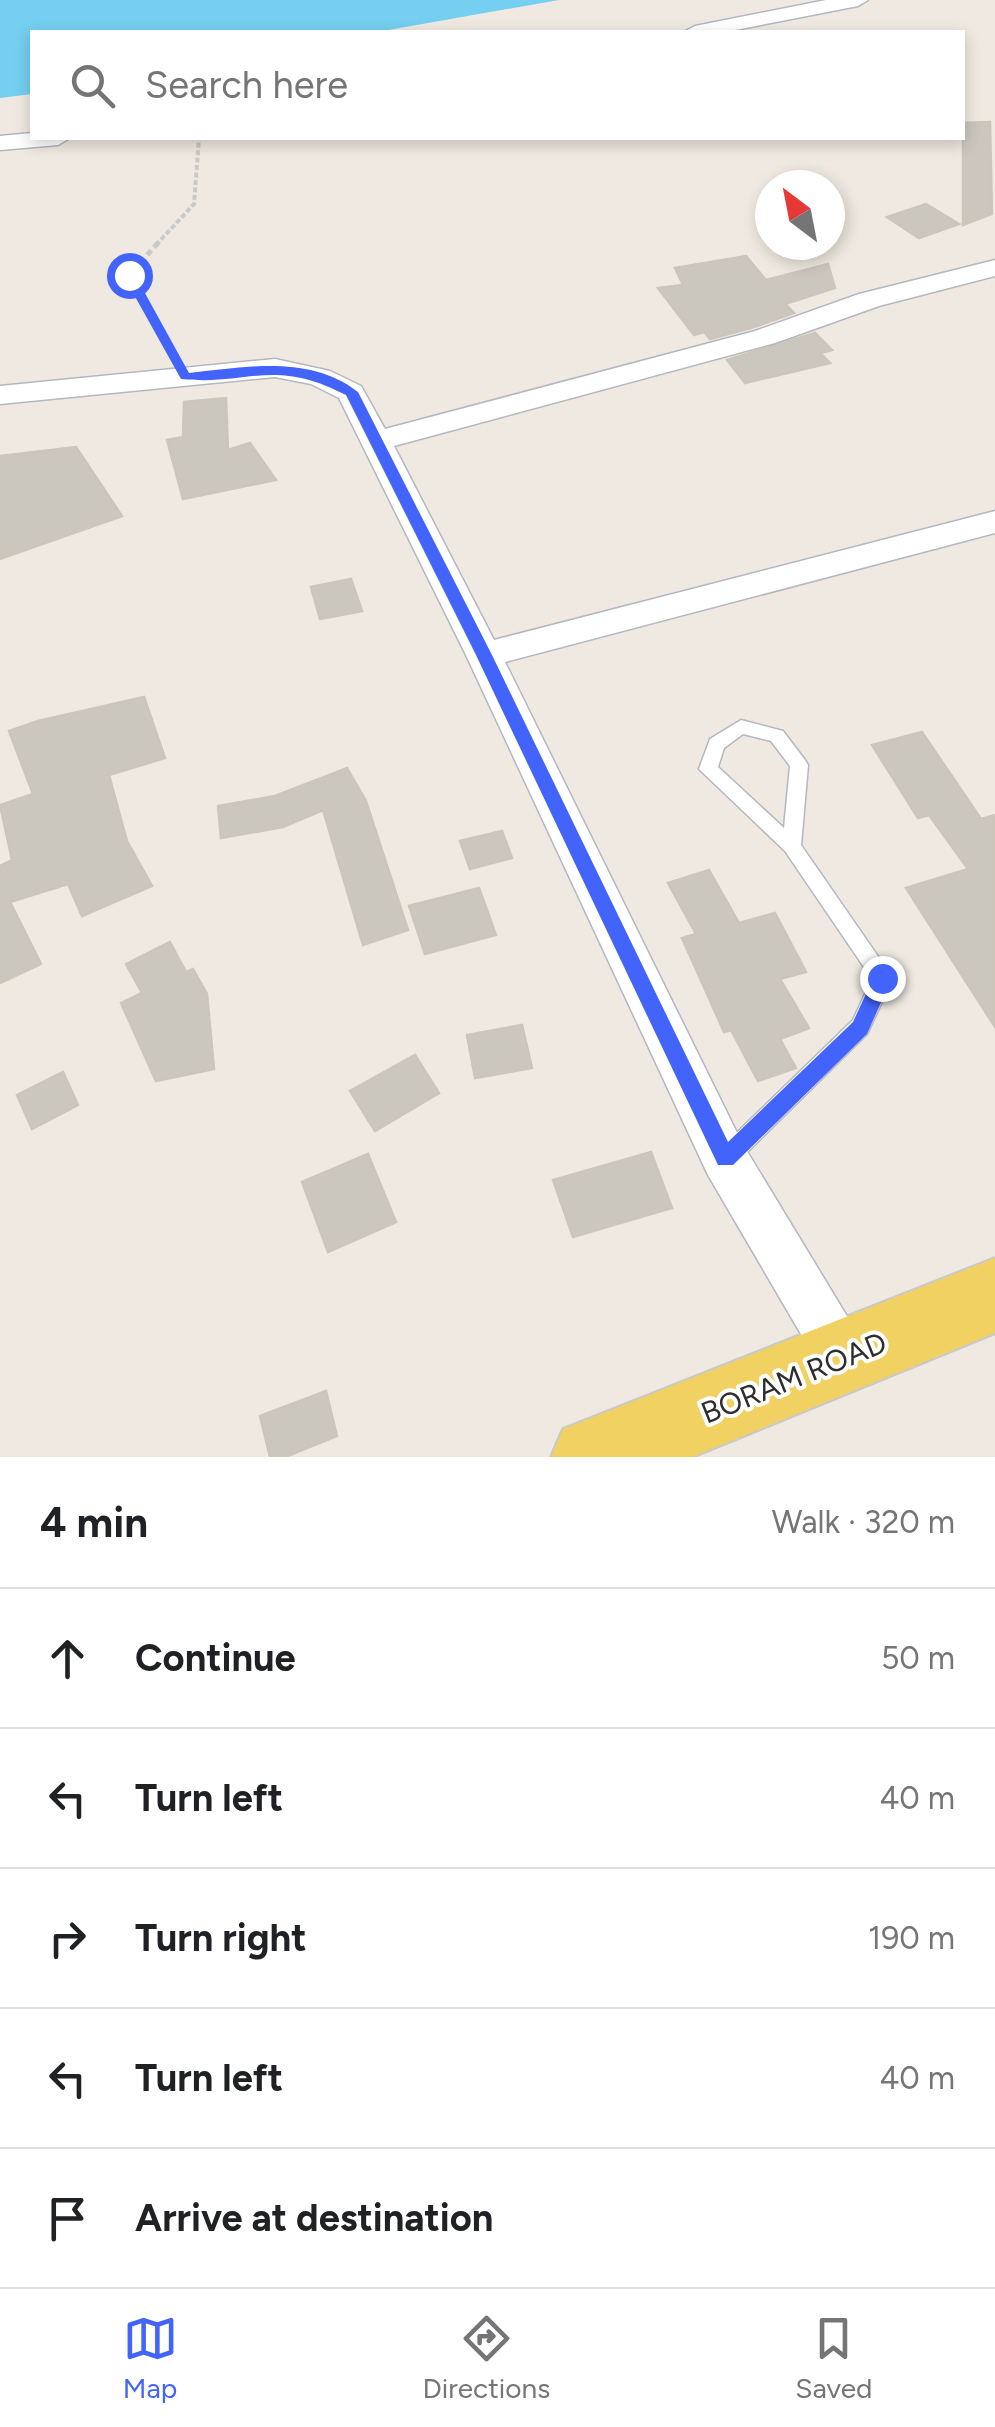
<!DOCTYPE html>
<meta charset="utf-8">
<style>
:root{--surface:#fff;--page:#f6f6f6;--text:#202124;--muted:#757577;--line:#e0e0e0;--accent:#4264fb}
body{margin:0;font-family:Figtree,sans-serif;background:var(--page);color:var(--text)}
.compass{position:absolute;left:755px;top:170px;width:90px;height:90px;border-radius:50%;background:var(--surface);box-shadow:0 5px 15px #0003;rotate:328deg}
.stop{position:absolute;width:30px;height:30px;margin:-22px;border:8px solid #4264fb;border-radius:50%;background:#fff}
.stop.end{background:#4264fb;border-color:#fff;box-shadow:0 2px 10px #0008}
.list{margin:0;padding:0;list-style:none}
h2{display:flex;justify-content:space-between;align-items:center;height:130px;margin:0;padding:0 40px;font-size:42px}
h2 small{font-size:32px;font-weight:400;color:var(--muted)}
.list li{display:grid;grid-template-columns:65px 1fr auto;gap:30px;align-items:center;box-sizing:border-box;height:140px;padding:0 40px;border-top:2px solid var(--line)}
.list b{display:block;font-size:38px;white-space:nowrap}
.list em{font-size:32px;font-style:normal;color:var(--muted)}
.icon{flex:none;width:55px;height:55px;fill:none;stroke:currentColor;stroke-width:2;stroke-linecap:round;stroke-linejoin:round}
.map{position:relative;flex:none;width:995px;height:1457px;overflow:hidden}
.search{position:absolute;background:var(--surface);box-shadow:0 5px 15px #0003;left:30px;right:30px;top:30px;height:110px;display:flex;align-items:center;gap:25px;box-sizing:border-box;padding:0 35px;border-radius:0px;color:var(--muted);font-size:38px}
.sheet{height:830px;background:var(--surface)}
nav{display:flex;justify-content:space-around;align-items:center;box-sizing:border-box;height:140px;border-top:2px solid var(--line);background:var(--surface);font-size:28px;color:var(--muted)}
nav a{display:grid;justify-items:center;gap:5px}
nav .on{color:var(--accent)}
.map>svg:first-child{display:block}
.water{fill:#75cff0}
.building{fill:#cbc7bf;stroke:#cbc5ba;stroke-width:2.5}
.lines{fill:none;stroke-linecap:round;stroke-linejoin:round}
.lane-casing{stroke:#b4b7c1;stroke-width:3}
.street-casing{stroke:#b4b7c1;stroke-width:3}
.primary-casing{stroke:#c9c9c9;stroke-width:4}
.path-far1{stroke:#c9c9c9;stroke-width:4;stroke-dasharray:5 2.5;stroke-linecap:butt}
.path{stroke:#c9c9c9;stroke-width:5;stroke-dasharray:6 4;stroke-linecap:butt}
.lane{fill:#fff;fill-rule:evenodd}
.street{fill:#fff;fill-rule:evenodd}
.primary{fill:#f2d163;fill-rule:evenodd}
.route{fill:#4264fb}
.labels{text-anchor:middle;stroke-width:8;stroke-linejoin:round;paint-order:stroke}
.near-street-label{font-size:30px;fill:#2e2e2e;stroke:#fff}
</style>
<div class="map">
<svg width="995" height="1457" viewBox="0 0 995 1457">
<rect width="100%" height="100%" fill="#efe9e1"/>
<!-- water -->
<polygon class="water" points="0,0 559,0 377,32 32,32 32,94 0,98"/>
<!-- building -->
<g class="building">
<polygon points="990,122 992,214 963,225 963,123"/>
<polygon points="926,204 959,224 919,238 887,217"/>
<polygon points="746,256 766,280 828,264 835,288 785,304 794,313 754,327 710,339 704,332 694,335 658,288 683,285 675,268"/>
<polygon points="815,333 832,350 820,353 830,363 745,383 727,360"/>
<polygon points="226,398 228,450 250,443 276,480 183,499 167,440 183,437 184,402"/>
<polygon points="76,447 122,516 0,559 0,456"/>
<polygon points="351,579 362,611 320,619 311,587"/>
<polygon points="144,697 165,758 109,775 127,841 152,886 82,916 68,884 10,902 41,964 0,983 0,866 12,860 0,805 33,794 9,731 38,721"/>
<polygon points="922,732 981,819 995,815 995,1027 906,888 968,869 929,815 918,818 872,745"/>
<polygon points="347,768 366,801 408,930 363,945 323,810 283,827 221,838 218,806 275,796"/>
<polygon points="502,831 512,858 470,869 460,841"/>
<polygon points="709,870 739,923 775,913 806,972 780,979 809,1028 780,1039 796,1068 758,1081 731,1030 724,1032 682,938 696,934 668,883"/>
<polygon points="479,888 496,935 425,954 409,906"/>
<polygon points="170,942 186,972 193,969 207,994 214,1069 156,1081 121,1003 142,993 126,964"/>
<polygon points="522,1025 532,1068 475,1078 467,1035"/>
<polygon points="415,1055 439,1093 375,1131 350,1091"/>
<polygon points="63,1072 78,1105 32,1129 17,1095"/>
<polygon points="651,1152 672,1208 573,1237 553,1180"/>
<polygon points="368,1154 396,1222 328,1252 302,1182"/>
<polygon points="326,1391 337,1436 285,1457 270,1457 260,1416"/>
</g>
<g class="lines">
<!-- lane casing -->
<g class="lane-casing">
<path id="lane" d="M741 720 783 731 805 760 808 765 801 845 893 978 867 1034 734 1165 726 1169 718 1165 715 1158 718 1151 853 1020 872 979 785 851 699 769 710 739ZM743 734 771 741 790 766 784 828 718 767 724 748Z"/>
</g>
<!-- street casing -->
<g class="street-casing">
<g id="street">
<polygon points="826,0 868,0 858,6 725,32 684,32 695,26"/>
<polygon points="32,133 32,138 70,138 58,145 0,150 0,136"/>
<polygon points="995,260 995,276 879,306 775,343 394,446 494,640 995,511 995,533 505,662 742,1143 862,1341 870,1359 862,1377 844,1385 826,1377 708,1175 466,655 339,398 311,384 275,377 0,404 0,386 275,359 330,371 361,386 385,429 755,331 859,294"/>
</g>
</g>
<!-- primary casing -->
<g class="primary-casing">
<polygon id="primary" points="995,1258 995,1333 692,1457 551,1457 563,1429"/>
</g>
<!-- path-far1 -->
<polyline class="path-far1" points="156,245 194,204 199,138"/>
<!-- path -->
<polyline class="path" points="158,243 129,275 173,354"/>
<!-- lane -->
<use href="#lane" class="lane"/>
<!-- street -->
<use href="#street" class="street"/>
<!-- primary -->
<use href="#primary" class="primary"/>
</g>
<!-- route -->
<path class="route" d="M129 272 135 275 189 373C245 367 310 354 358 392L492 655 728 1142 853 1022 876 972H889L892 978 867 1034 733 1165H718L476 655 346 395C272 357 251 386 181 379L123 275Z"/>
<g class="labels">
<!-- near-street labels -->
<g class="near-street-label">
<text transform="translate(794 1378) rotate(-22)" y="10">BORAM ROAD</text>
</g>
</g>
</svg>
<svg class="compass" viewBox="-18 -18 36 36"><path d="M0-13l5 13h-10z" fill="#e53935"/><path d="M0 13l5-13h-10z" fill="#757577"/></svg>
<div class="stop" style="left:129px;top:275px"></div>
<div class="stop end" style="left:882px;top:978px"></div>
<div class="search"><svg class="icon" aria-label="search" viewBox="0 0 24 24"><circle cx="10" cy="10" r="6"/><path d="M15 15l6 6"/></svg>Search here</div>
</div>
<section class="sheet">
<h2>4 min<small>Walk · 320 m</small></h2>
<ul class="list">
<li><svg class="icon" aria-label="ahead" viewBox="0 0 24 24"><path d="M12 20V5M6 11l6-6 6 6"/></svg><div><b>Continue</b></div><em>50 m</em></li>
<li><svg class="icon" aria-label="left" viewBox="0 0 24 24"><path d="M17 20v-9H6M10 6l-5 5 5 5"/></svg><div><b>Turn left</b></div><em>40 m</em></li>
<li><svg class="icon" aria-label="right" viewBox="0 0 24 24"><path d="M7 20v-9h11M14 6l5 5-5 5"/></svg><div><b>Turn right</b></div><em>190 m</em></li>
<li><svg class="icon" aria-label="left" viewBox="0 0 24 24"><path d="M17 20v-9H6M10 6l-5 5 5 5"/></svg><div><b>Turn left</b></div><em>40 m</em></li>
<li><svg class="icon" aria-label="arrive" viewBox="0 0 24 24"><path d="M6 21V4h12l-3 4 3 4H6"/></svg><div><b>Arrive at destination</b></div></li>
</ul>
</section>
<nav>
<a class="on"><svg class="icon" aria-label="map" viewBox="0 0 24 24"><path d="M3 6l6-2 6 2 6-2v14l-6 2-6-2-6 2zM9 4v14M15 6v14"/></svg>Map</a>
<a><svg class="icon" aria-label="directions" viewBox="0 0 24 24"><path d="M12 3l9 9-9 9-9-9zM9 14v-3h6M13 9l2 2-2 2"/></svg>Directions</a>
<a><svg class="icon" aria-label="saved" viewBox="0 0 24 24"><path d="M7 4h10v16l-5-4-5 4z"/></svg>Saved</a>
</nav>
